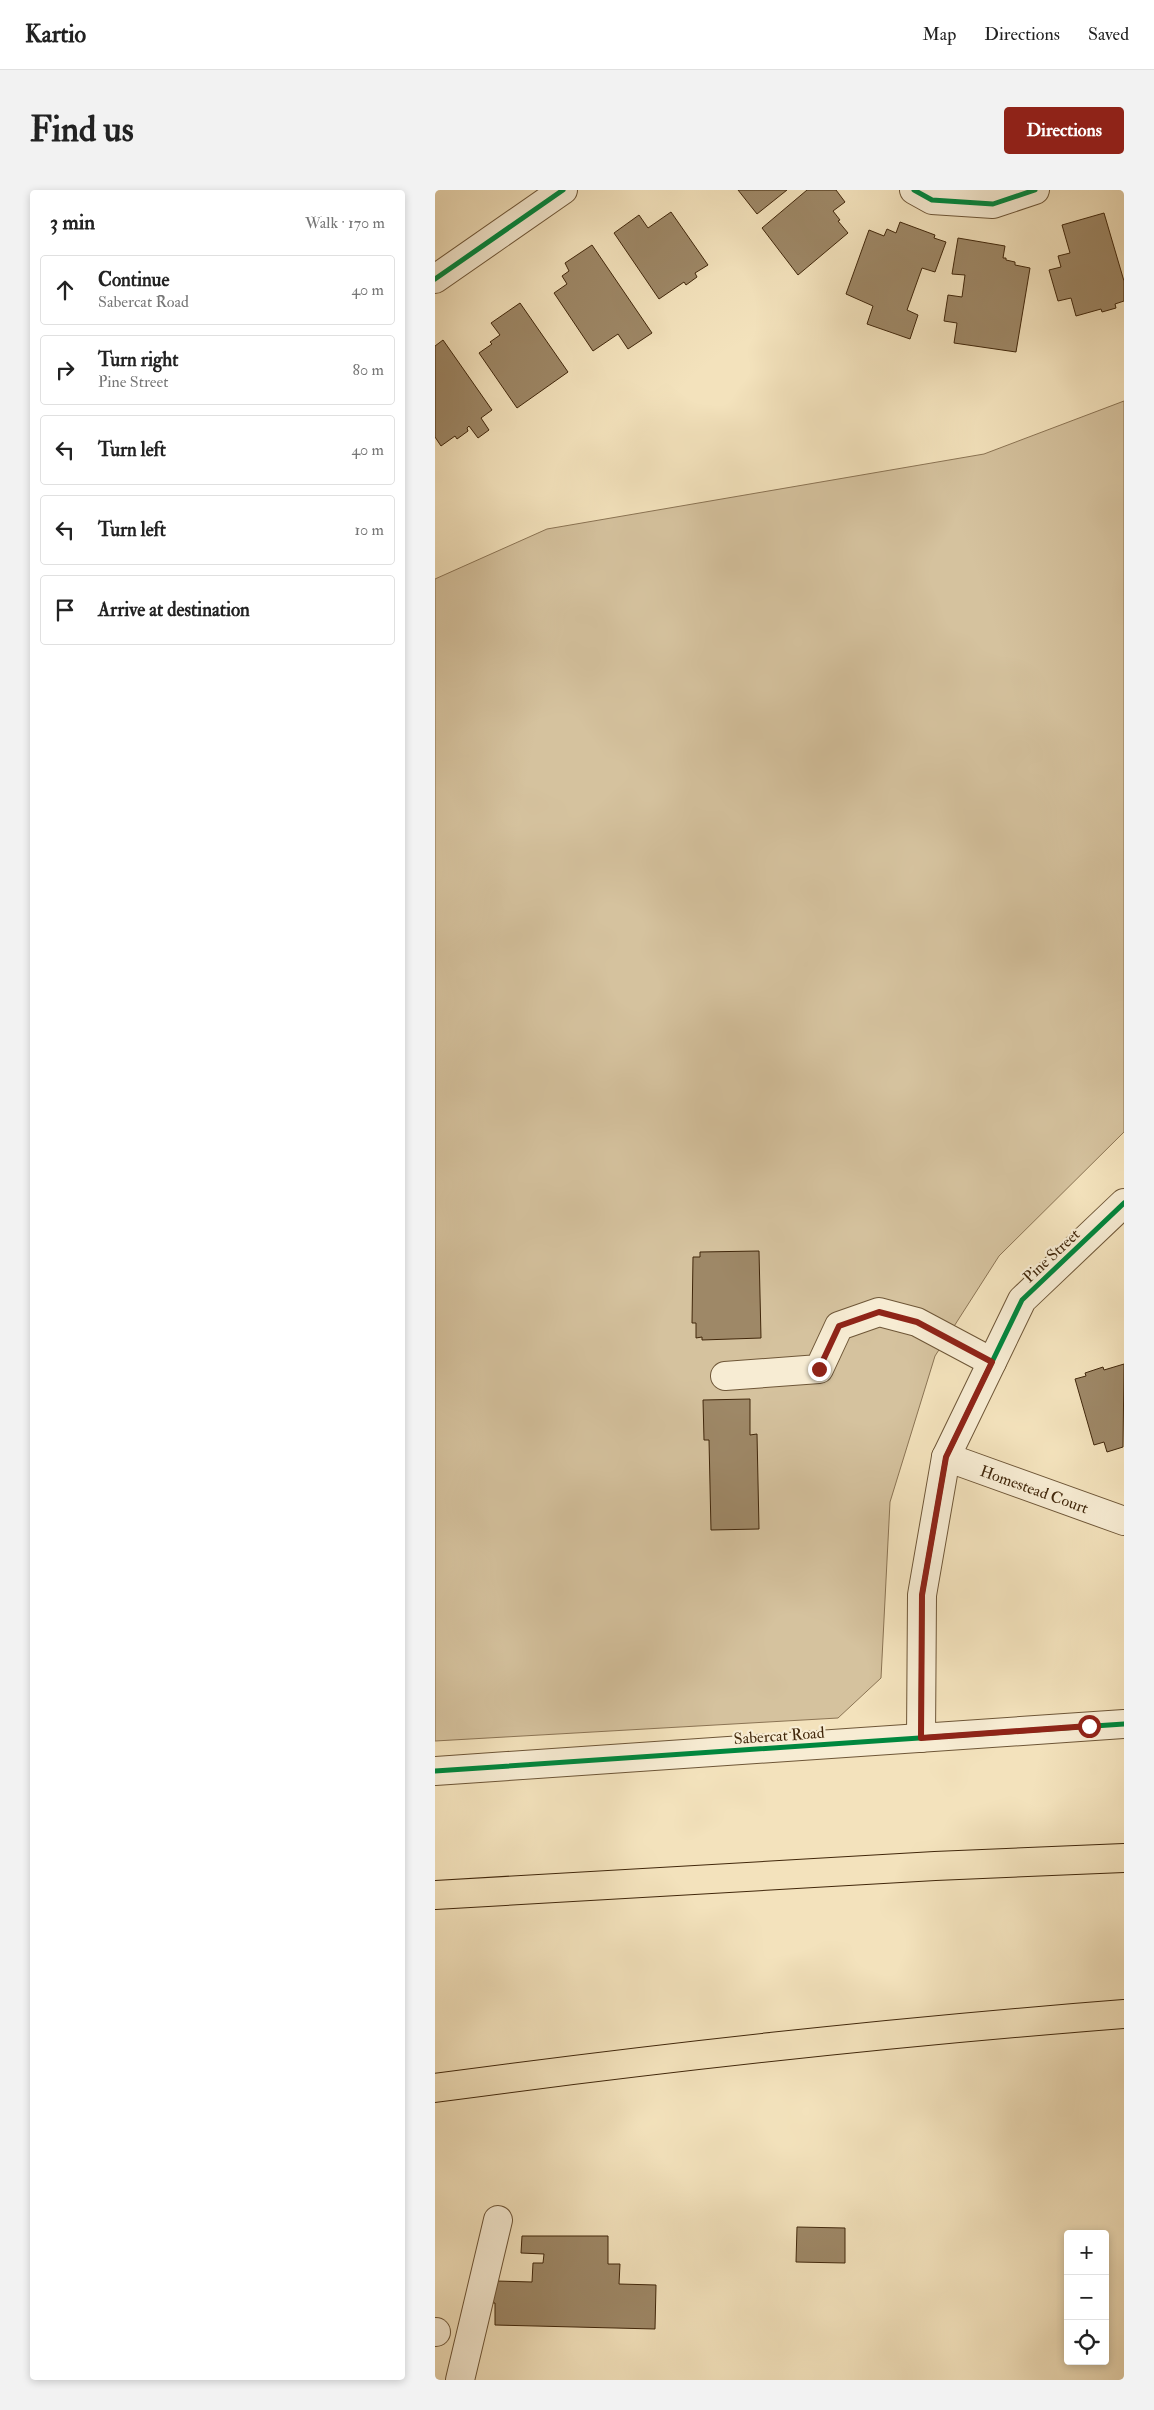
<!DOCTYPE html>
<meta charset="utf-8">
<style>
:root{--surface:#fff;--page:#f2f2f2;--text:#222;--muted:#767676;--line:#e0e0e0;--accent:#8f2418}
body{margin:0;font-family:"IM FELL Double Pica",serif;background:var(--page);color:var(--text)}
.controls{position:absolute;right:15px;bottom:15px;display:grid;overflow:hidden;border-radius:5px;box-shadow:0 2px 8px #0003}
.controls button{width:45px;height:45px;display:grid;place-items:center;padding:0;border:0;border-bottom:1px solid var(--line);background:var(--surface);color:var(--text);font:25px sans-serif}
.stop{position:absolute;width:15px;height:15px;margin:-11px;border:4px solid #8f2418;border-radius:50%;background:#fff}
.stop.end{background:#8f2418;border-color:#fff;box-shadow:0 1px 5px #0008}
.list{margin:0;padding:0;list-style:none}
h2{display:flex;justify-content:space-between;align-items:center;height:65px;margin:0;padding:0 20px;font-size:21px}
h2 small{font-size:16px;font-weight:400;color:var(--muted)}
.list li{display:grid;grid-template-columns:32px 1fr auto;gap:15px;align-items:center;box-sizing:border-box;height:70px;margin:0 10px 10px;padding:0 10px;border:1px solid var(--line);border-radius:5px}
.list b{display:block;font-size:19px;white-space:nowrap}
.list p{margin:0;font-size:16px;white-space:nowrap;color:var(--muted)}
.list em{font-size:16px;font-style:normal;color:var(--muted)}
.icon{flex:none;width:28px;height:28px;fill:none;stroke:currentColor;stroke-width:2;stroke-linecap:round;stroke-linejoin:round}
.map{position:relative;flex:none;width:689px;height:2190px;overflow:hidden;border-radius:5px}
header{display:flex;align-items:center;gap:30px;box-sizing:border-box;height:70px;padding:0 25px;background:var(--surface);border-bottom:1px solid var(--line)}
header strong{font-size:24px}
nav{display:flex;gap:28px;margin-inline-start:auto;font-size:18px}
.intro{display:flex;align-items:center;justify-content:space-between;box-sizing:border-box;height:120px;padding:0 30px}
h1{margin:0;font-size:35px}
.button{padding:12px 22px;border-radius:5px;background:var(--accent);color:#fff;font-size:18px;font-weight:700}
main{display:flex;gap:30px;padding:0 30px}
aside{flex:1;background:var(--surface);border-radius:5px;box-shadow:0 2px 8px #0003}
.map>svg:first-child{display:block}
.green{fill:#d5c29e;stroke:#8b7454}
.building{fill:#9e8867;stroke:#41270b}
.lines{fill:none;stroke-linecap:round;stroke-linejoin:round}
.minor-casing{stroke:#6e5637;stroke-width:30}
.highway-casing{stroke:#41270b;stroke-width:30}
.minor{stroke:#f7ecd3;stroke-width:28}
.highway{stroke:#f3e2bc;stroke-width:28}
.cycleway-casing{stroke:#f7ecd3;stroke-width:8}
.cycleway{stroke:#00873e;stroke-width:5}
.route{stroke:#8f2418;stroke-width:6}
.labels{text-anchor:middle;stroke-width:4.5;stroke-linejoin:round;paint-order:stroke}
.street-label{font-size:16px;fill:#41270b;stroke:#f7ecd3}
</style>
<header>
<strong>Kartio</strong>
<nav><a>Map</a><a>Directions</a><a>Saved</a></nav>
</header>
<div class="intro"><h1>Find us</h1><a class="button">Directions</a></div>
<main>
<aside>
<h2>3 min<small>Walk · 170 m</small></h2>
<ul class="list">
<li><svg class="icon" aria-label="ahead" viewBox="0 0 24 24"><path d="M12 20V5M6 11l6-6 6 6"/></svg><div><b>Continue</b><p>Sabercat Road</p></div><em>40 m</em></li>
<li><svg class="icon" aria-label="right" viewBox="0 0 24 24"><path d="M7 20v-9h11M14 6l5 5-5 5"/></svg><div><b>Turn right</b><p>Pine Street</p></div><em>80 m</em></li>
<li><svg class="icon" aria-label="left" viewBox="0 0 24 24"><path d="M17 20v-9H6M10 6l-5 5 5 5"/></svg><div><b>Turn left</b></div><em>40 m</em></li>
<li><svg class="icon" aria-label="left" viewBox="0 0 24 24"><path d="M17 20v-9H6M10 6l-5 5 5 5"/></svg><div><b>Turn left</b></div><em>10 m</em></li>
<li><svg class="icon" aria-label="arrive" viewBox="0 0 24 24"><path d="M6 21V4h12l-3 4 3 4H6"/></svg><div><b>Arrive at destination</b></div></li>
</ul>
</aside>
<div class="map">
<svg width="689" height="2190" viewBox="0 0 689 2190">
<rect width="100%" height="100%" fill="#f3e2bc"/>
<filter id="stains"><feTurbulence type="fractalNoise" baseFrequency=".004" numOctaves="4"/><feColorMatrix values="0 0 0 0 .2 0 0 0 0 .09 0 0 0 0 .02 0 0 0 .5 -.17"/></filter>
<radialGradient id="worn" r=".72"><stop offset=".6" stop-color="#630" stop-opacity="0"/><stop offset="1" stop-color="#630" stop-opacity=".3"/></radialGradient>
<!-- green -->
<polygon class="green" points="689,211 689,942 564,1066 500,1166 455,1312 446,1488 403,1528 0,1551 0,389 112,339 549,264"/>
<!-- building -->
<g class="building">
<polygon points="303,0 352,0 322,24"/>
<polygon points="372,0 401,0 410,12 398,21 405,30 403,31 413,43 363,85 327,38"/>
<polygon points="236,22 273,75 260,83 262,87 251,95 249,92 224,109 179,43 204,25 213,38"/>
<polygon points="669,23 689,91 689,111 680,114 681,118 667,122 666,119 641,126 636,108 623,111 614,80 626,77 623,66 635,63 627,35"/>
<polygon points="465,32 500,45 499,48 511,52 500,82 487,78 472,120 483,125 475,149 432,134 438,116 411,104 434,40 449,46 452,39 461,43"/>
<polygon points="523,48 570,56 568,68 571,68 571,70 580,72 580,75 595,78 581,162 519,153 522,133 509,131 513,105 527,107 530,85 517,84"/>
<polygon points="157,55 217,143 193,159 183,144 158,161 119,103 132,94 127,86 134,81 130,73"/>
<polygon points="85,113 133,182 82,218 44,163 57,154 55,152 65,145 56,133"/>
<polygon points="8,150 57,220 46,228 54,240 43,248 34,236 32,238 33,241 22,249 20,246 6,256 0,247 0,156"/>
<polygon points="324,1061 326,1148 267,1150 267,1147 261,1148 261,1133 257,1133 258,1067 265,1067 265,1062"/>
<polygon points="689,1174 688,1257 672,1262 669,1252 659,1255 640,1189 651,1186 650,1183 668,1177 669,1180"/>
<polygon points="315,1209 315,1245 322,1244 324,1339 276,1340 274,1250 269,1250 268,1210"/>
<polygon points="362,2037 410,2038 410,2073 361,2072"/>
<polygon points="87,2046 173,2046 173,2074 185,2074 184,2094 221,2095 220,2139 60,2135 60,2113 54,2113 61,2091 97,2092 98,2073 108,2073 109,2064 86,2063"/>
</g>
<g class="lines">
<!-- minor casing -->
<g class="minor-casing">
<g id="minor">
<polyline points="479,0 497,10 558,14 600,0"/>
<polyline points="0,89 128,0"/>
<polyline points="290,1186 384,1179 404,1136 444,1122 482,1132 557,1172"/>
<path id="s1" d="M511 1267 689 1331"/>
<polyline points="486,1548 487,1405 511,1267 587,1110 689,1013"/>
<polyline points="0,1581 689,1534"/>
<polyline points="0,2142 1,2142"/>
<polyline points="25,2190 63,2030"/>
</g>
</g>
<!-- highway casing -->
<g class="highway-casing">
<g id="highway">
<polyline points="0,1705 500,1676 689,1668"/>
<path d="M0 1898C229 1867 458 1842 689 1824"/>
</g>
</g>
<!-- minor -->
<use href="#minor" class="minor"/>
<!-- highway -->
<use href="#highway" class="highway"/>
<!-- cycleway casing -->
<g class="cycleway-casing">
<g id="cycleway">
<polyline points="479,0 497,10 558,14 600,0"/>
<polyline points="0,89 128,0"/>
<polyline points="486,1548 487,1405 511,1267 587,1110 689,1013"/>
<polyline points="0,1581 689,1534"/>
</g>
</g>
<!-- cycleway -->
<use href="#cycleway" class="cycleway"/>
</g>
<g class="lines">
<!-- route -->
<polyline class="route" points="384,1179 404,1136 444,1122 482,1132 557,1172 511,1267 487,1405 486,1548 654,1536"/>
</g>
<g class="labels">
<!-- street labels -->
<g class="street-label">
<text transform="translate(616 1065) rotate(-43)" y="6">Pine Street</text>
<text dy="6" stroke="none"><textPath href="#s1" startOffset="94">Homestead Court</textPath></text>
<text transform="translate(344 1545) rotate(-4)" y="6">Sabercat Road</text>
</g>
</g>
<rect width="100%" height="100%" filter="url(#stains)"/>
<rect width="100%" height="100%" fill="url(#worn)"/>
</svg>
<div class="controls">
<button>+</button>
<button>−</button>
<button><svg class="icon" aria-label="locate" viewBox="0 0 24 24"><circle cx="12" cy="12" r="6"/><path d="M12 2v4M12 18v4M2 12h4M18 12h4"/></svg></button>
</div>
<div class="stop" style="left:654px;top:1536px"></div>
<div class="stop end" style="left:384px;top:1179px"></div>
</div>
</main>
